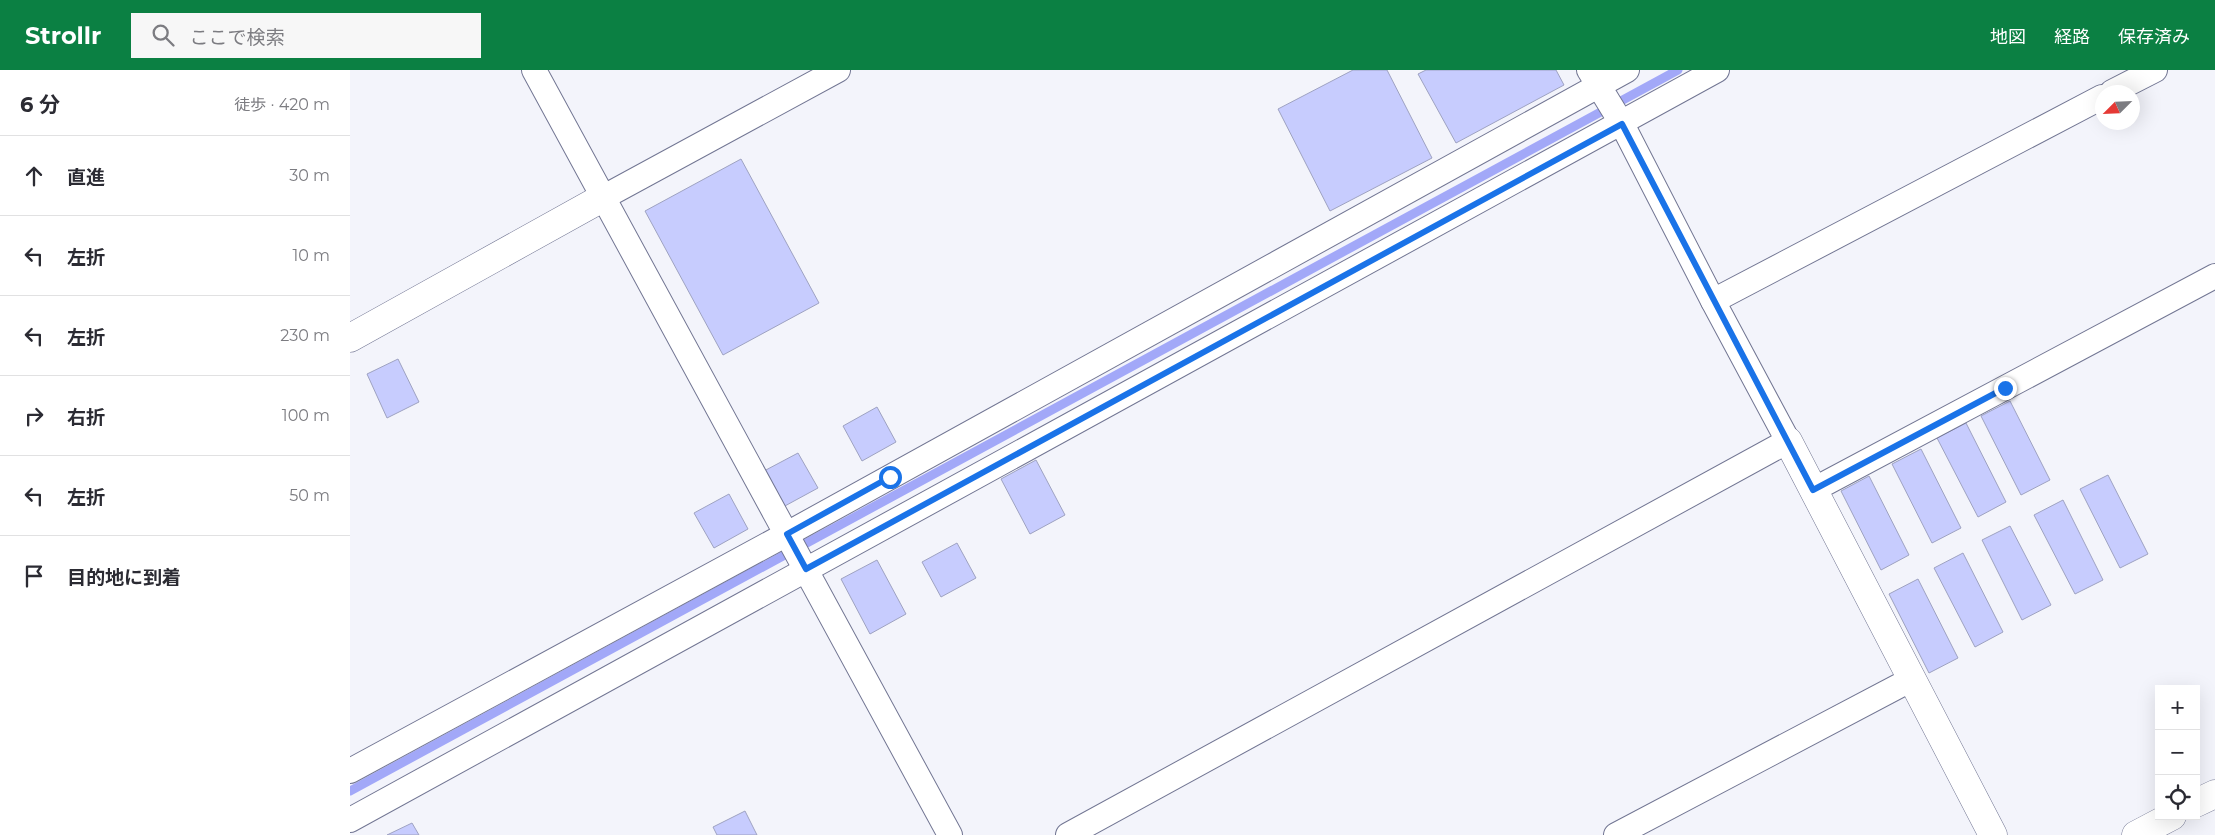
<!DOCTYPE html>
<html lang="ja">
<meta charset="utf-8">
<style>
:root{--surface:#fff;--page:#f7f7f7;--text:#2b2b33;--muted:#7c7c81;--line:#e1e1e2;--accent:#0b8043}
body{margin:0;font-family:Montserrat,"Noto Sans JP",sans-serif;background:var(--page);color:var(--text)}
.controls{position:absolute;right:15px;bottom:15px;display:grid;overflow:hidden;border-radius:0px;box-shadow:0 5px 20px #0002}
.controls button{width:45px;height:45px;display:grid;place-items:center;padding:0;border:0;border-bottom:1px solid var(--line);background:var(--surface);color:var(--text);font:25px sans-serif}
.compass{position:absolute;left:1745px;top:15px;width:45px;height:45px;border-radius:50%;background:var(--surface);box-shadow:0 5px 20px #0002;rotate:246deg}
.stop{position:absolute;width:15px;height:15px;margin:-11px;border:4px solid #1a73e8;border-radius:50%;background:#fff}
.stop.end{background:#1a73e8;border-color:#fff;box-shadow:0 1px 5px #0008}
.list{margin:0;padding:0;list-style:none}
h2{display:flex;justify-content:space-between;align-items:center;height:65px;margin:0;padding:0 20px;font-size:21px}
h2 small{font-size:16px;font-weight:400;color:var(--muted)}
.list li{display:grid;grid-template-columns:32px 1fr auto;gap:15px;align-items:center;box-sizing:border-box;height:80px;padding:0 20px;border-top:1px solid var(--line)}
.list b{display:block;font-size:19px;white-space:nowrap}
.list em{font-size:16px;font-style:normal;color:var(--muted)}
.icon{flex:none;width:28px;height:28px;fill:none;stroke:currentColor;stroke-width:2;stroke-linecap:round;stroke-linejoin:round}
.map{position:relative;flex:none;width:1865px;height:765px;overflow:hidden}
header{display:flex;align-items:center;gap:30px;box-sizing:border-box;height:70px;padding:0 25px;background:var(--accent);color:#fff}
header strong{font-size:24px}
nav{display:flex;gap:28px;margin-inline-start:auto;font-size:18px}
.search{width:350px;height:45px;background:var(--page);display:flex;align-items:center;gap:12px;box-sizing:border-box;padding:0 18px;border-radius:0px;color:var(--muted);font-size:19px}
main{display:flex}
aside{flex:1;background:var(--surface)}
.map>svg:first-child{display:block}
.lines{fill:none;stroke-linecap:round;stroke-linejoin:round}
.stream{stroke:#a2a8f8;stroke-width:9}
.building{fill:#c7ccfe;stroke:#9ea2c1}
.minor-casing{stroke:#727693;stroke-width:26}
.tertiary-casing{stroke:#727693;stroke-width:29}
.minor{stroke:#fff;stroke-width:24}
.tertiary{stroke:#fff;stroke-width:28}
.route{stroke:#1a73e8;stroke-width:6}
</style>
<header>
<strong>Strollr</strong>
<div class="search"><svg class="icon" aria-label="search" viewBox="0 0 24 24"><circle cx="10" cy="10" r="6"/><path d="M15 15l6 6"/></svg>ここで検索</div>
<nav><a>地図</a><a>経路</a><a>保存済み</a></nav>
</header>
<main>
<aside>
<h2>6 分<small>徒歩 · 420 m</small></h2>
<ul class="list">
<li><svg class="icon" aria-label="ahead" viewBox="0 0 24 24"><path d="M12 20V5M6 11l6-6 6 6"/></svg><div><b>直進</b></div><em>30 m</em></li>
<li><svg class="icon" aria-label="left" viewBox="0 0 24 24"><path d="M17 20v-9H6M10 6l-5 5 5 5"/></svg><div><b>左折</b></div><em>10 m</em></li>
<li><svg class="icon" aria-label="left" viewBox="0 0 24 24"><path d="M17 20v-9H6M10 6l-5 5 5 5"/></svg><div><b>左折</b></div><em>230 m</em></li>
<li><svg class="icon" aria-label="right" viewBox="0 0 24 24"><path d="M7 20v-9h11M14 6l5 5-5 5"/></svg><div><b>右折</b></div><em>100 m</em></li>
<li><svg class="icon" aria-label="left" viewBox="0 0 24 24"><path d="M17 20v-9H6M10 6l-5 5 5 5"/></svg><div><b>左折</b></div><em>50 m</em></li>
<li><svg class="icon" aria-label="arrive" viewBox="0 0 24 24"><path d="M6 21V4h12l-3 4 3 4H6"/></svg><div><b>目的地に到着</b></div></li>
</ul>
</aside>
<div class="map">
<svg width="1865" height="765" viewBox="0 0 1865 765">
<rect width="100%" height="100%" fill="#f3f4fb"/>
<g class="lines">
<!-- stream -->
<polyline class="stream" points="0,721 1328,0"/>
</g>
<!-- building -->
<g class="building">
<polygon points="1003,0 1037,0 1082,88 980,141 928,39"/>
<polygon points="1076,0 1206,0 1214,15 1106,73 1068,4"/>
<polygon points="391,89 469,233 373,285 295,141"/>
<polygon points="48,289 69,332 37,348 17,304"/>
<polygon points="1660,331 1700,410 1671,425 1631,346"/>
<polygon points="527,337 546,372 512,391 493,356"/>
<polygon points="1616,353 1656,432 1628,447 1587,368"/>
<polygon points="1571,379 1611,458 1582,473 1542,394"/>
<polygon points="448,383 468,418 433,437 414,401"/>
<polygon points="686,390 715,445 680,464 651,409"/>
<polygon points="1758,405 1798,484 1770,498 1730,419"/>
<polygon points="1519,406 1559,485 1531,500 1491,421"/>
<polygon points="379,424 398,459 364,478 344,443"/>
<polygon points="1713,430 1753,510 1725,524 1684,445"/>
<polygon points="1660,456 1701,535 1672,550 1632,470"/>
<polygon points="607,473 626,508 591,527 572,492"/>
<polygon points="1613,483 1653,562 1625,577 1584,498"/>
<polygon points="527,490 556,544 520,564 491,509"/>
<polygon points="1568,509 1608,588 1579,603 1539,524"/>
<polygon points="395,741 407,765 367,765 363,757"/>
<polygon points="62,753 69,765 37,765"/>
</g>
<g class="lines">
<!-- minor casing -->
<g class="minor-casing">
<g id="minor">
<polyline points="184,0 600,765"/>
<polyline points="1762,22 1805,0"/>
<polyline points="254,127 488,0"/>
<polyline points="1363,231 1752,27"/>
<polyline points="1463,420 1865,206"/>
<polyline points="0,701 437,464 1277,0"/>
<polyline points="0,750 1367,0"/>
<polyline points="718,765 1438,371 1363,231 1272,54 1239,0"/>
<polyline points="1266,765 1562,609"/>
</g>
</g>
<!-- tertiary casing -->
<g class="tertiary-casing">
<g id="tertiary">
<polyline points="0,268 254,127"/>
<polyline points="1438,371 1643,765"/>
<polyline points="1846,733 1865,724"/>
<polyline points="1786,765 1822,746"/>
</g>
</g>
<!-- minor -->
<use href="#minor" class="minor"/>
<!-- tertiary -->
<use href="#tertiary" class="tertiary"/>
</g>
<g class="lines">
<!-- route -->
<polyline class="route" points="540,407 437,464 456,499 1272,54 1463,420 1655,318"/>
</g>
</svg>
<div class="controls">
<button>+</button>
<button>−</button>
<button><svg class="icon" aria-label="locate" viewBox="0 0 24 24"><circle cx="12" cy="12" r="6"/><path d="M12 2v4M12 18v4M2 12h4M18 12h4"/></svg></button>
</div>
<svg class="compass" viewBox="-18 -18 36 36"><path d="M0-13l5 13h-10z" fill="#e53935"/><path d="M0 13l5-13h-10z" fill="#7c7c81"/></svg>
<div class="stop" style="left:540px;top:407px"></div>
<div class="stop end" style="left:1655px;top:318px"></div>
</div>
</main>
